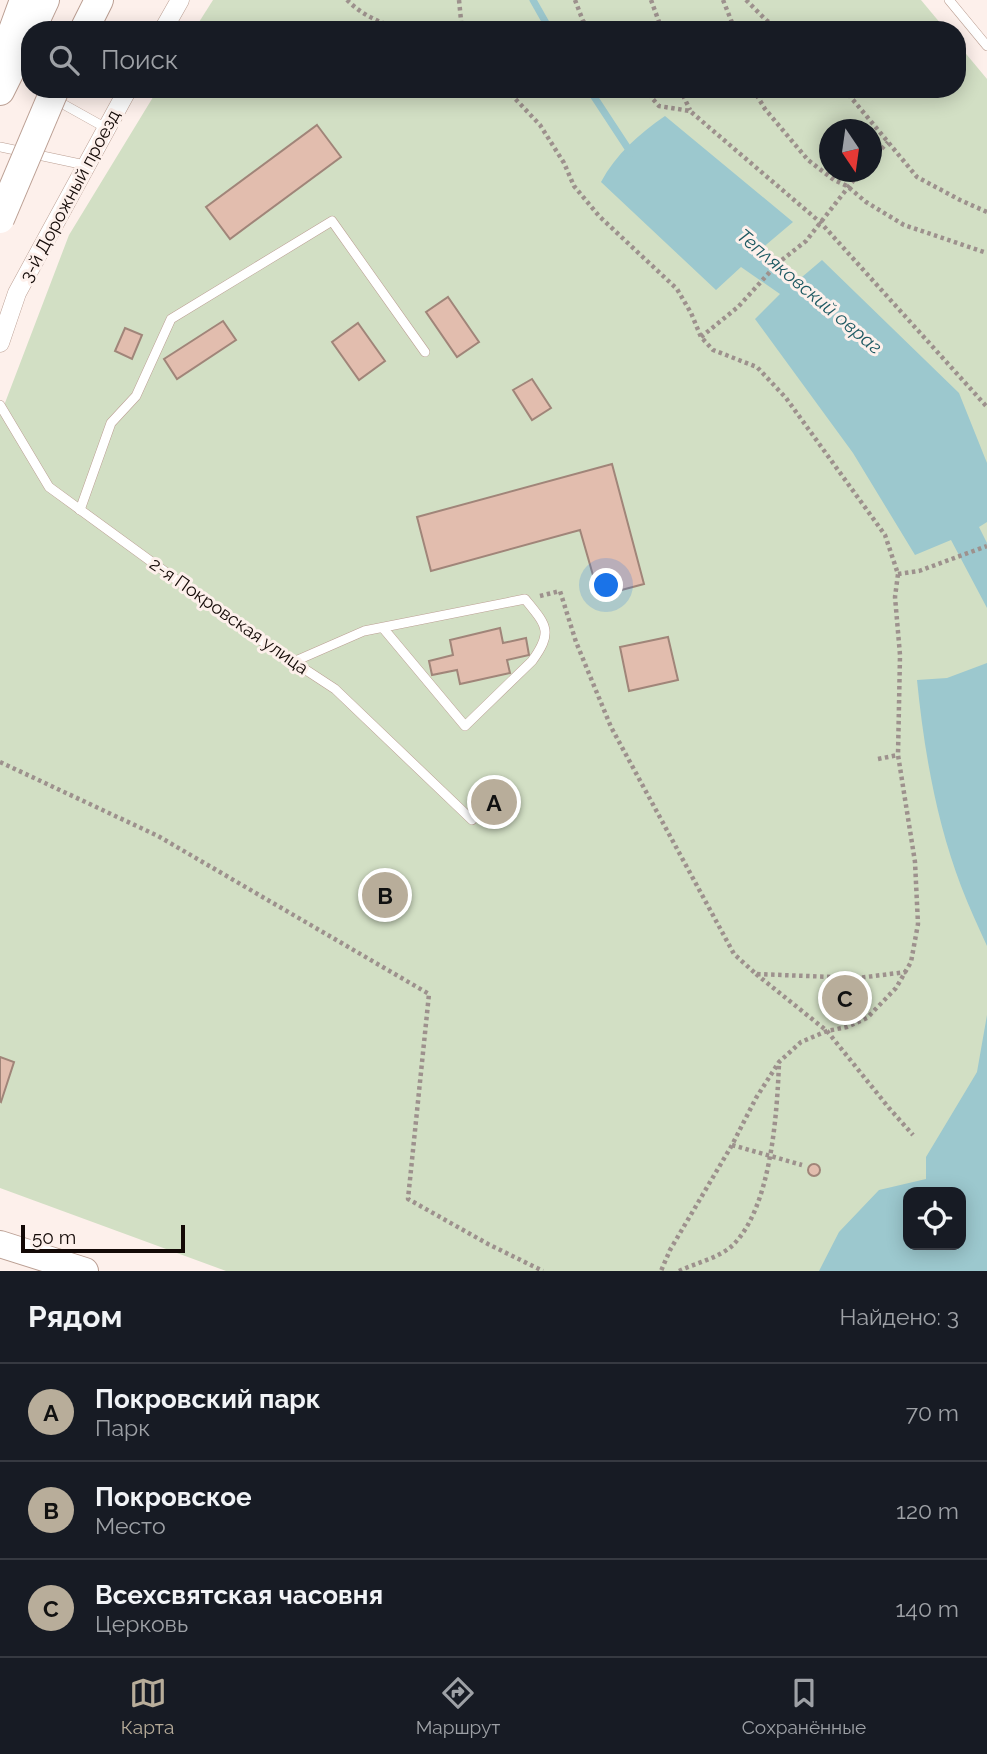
<!DOCTYPE html>
<html lang="ru">
<meta charset="utf-8">
<style>
:root{--surface:#171b24;--page:#20242c;--text:#f1f3f6;--muted:#9ea1a6;--line:#363941;--accent:#b8ad9a}
body{margin:0;font-family:Raleway,sans-serif;background:var(--page);color:var(--text)}
.controls{position:absolute;right:21px;bottom:21px;display:grid;overflow:hidden;border-radius:14px;box-shadow:0 4px 18px #0003}
.controls button{width:63px;height:63px;display:grid;place-items:center;padding:0;border:0;border-bottom:2px solid var(--line);background:var(--surface);color:var(--text);font:35px sans-serif}
.compass{position:absolute;left:819px;top:119px;width:63px;height:63px;border-radius:50%;background:var(--surface);box-shadow:0 4px 18px #0003;rotate:167deg}
.scale{position:absolute;left:21px;bottom:18px;width:164px;box-sizing:border-box;padding-left:7px;border:4px solid #130906;border-top:0;font-size:19px;line-height:24px;white-space:nowrap;color:#130906;-webkit-text-stroke:5px #fdf0eb;paint-order:stroke}
.you{position:absolute;left:607px;top:586px;width:24px;height:24px;margin:-18px;border:5px solid #fff;border-radius:50%;background:#1a73e8;box-shadow:0 0 0 10px #1a73e833}
.badge{display:grid;place-items:center;width:46px;height:46px;border-radius:50%;background:var(--accent);color:#111;font-size:23px;font-weight:700}
.pin{position:absolute;translate:-50% -50%;border:4px solid #fff;box-shadow:0 2px 7px #0006}
.list{margin:0;padding:0;list-style:none}
h2{display:flex;justify-content:space-between;align-items:center;height:91px;margin:0;padding:0 28px;font-size:30px}
h2 small{font-size:23px;font-weight:400;color:var(--muted)}
.list li{display:grid;grid-template-columns:46px 1fr auto;gap:21px;align-items:center;box-sizing:border-box;height:98px;padding:0 28px;border-top:2px solid var(--line)}
.list b{display:block;font-size:26px;white-space:nowrap}
.list p{margin:0;font-size:23px;white-space:nowrap;color:var(--muted)}
.list em{font-size:23px;font-style:normal;color:var(--muted)}
.icon{flex:none;width:38px;height:38px;fill:none;stroke:currentColor;stroke-width:2;stroke-linecap:round;stroke-linejoin:round}
.map{position:relative;flex:none;width:987px;height:1271px;overflow:hidden}
.search{position:absolute;background:var(--surface);box-shadow:0 4px 18px #0003;left:21px;right:21px;top:21px;height:77px;display:flex;align-items:center;gap:18px;box-sizing:border-box;padding:0 24px;border-radius:28px;color:var(--muted);font-size:26px}
.sheet{height:385px;background:var(--surface)}
nav{display:flex;justify-content:space-around;align-items:center;box-sizing:border-box;height:98px;border-top:2px solid var(--line);background:var(--surface);font-size:19px;color:var(--muted)}
nav a{display:grid;justify-items:center;gap:4px}
nav .on{color:var(--accent)}
.map>svg:first-child{display:block}
.green{fill:#d2dfc4;fill-rule:evenodd}
.water{fill:#9cc8ce;fill-rule:evenodd}
.lines{fill:none;stroke-linecap:round;stroke-linejoin:round}
.stream{stroke:#9cc8ce;stroke-width:7}
.building{fill:#e2bdae;stroke:#a08579;stroke-width:2}
.service-casing{stroke:#bb9f93;stroke-width:10}
.minor-casing{stroke:#bb9f93;stroke-width:19}
.secondary-casing{stroke:#bb9f93;stroke-width:28}
.primary-casing{stroke:#bb9f93;stroke-width:30}
.path{stroke:#9d918d;stroke-width:4.5;stroke-dasharray:3.5 3.5;stroke-linecap:butt}
.service{stroke:#fff;stroke-width:9}
.minor{stroke:#fff;stroke-width:18}
.secondary{stroke:#fff;stroke-width:26}
.primary{stroke:#fff;stroke-width:28}
.primary-bridge-casing{stroke:#bb9f93;stroke-width:30;stroke-linecap:butt}
.primary-bridge{stroke:#fff;stroke-width:28}
.labels{text-anchor:middle;stroke-width:6;stroke-linejoin:round;paint-order:stroke}
.street-label{font-size:18px;fill:#130906;stroke:#fdf0eb}
.water-label{font-size:19px;font-style:italic;fill:#1d5962;stroke:#fdf0eb}
</style>
<div class="map">
<svg width="987" height="1271" viewBox="0 0 987 1271">
<rect width="100%" height="100%" fill="#fdf0eb"/>
<!-- green -->
<g class="green">
<polygon points="213,0 921,0 946,30 194,30"/>
<path d="M957 43 987 79V1271H226L0 1188V416L69 235 158 89H957ZM830 130H872V172H830ZM908 1192H961V1245H908Z"/>
</g>
<!-- water -->
<g class="water">
<path d="M665 116 793 222 761 249 795 283 822 260 959 393 987 463V522L979 527 987 543V608L951 540 915 555 853 453 755 319 780 294 741 267 716 290 601 182C616 154 639 134 665 116Z"/>
<path d="M987 663V946C978 926 969 907 961 886 936 820 924 750 917 680L947 678Z"/>
<path d="M987 1015V1271H819L839 1232 879 1190 926 1179V1157L977 1072ZM908 1192H961V1245H908Z"/>
</g>
<g class="lines">
<!-- stream -->
<g class="stream">
<polyline points="533,0 550,30"/>
<polyline points="589,89 631,153"/>
</g>
</g>
<!-- building -->
<g class="building">
<polygon points="317,125 341,157 230,239 206,207"/>
<polygon points="448,297 479,342 457,357 426,312"/>
<polygon points="223,321 236,340 177,379 164,359"/>
<polygon points="358,323 385,361 359,380 332,342"/>
<polygon points="125,328 142,335 132,359 115,351"/>
<polygon points="532,379 551,408 532,420 513,390"/>
<polygon points="612,464 644,584 599,596 580,530 431,571 417,517"/>
<polygon points="500,628 503,643 526,638 529,655 507,660 510,673 460,684 457,670 432,675 429,661 453,655 450,640"/>
<polygon points="668,637 678,680 629,691 620,647"/>
<polygon points="851,985 858,1002 838,1010 832,993"/>
<polygon points="0,1057 14,1062 1,1102 0,1101"/>
<circle cx="814" cy="1170" r="6"/>
</g>
<g class="lines">
<!-- service casing -->
<g class="service-casing">
<g id="service">
<polyline points="949,0 987,46"/>
<polyline points="54,99 106,128"/>
<polyline points="0,147 85,165"/>
<polyline points="0,405 49,487 245,630 335,689 472,820"/>
<polyline points="80,510 111,423 136,396 171,319 332,221 425,352"/>
<path d="M293 662 364 631 525 599C546 625 554 631 532 661L465 726 383 628"/>
</g>
</g>
<!-- minor casing -->
<g class="minor-casing">
<g id="minor">
<polyline points="163,30 180,0"/>
<polyline points="0,343 17,293 128,89"/>
</g>
</g>
<!-- secondary casing -->
<g class="secondary-casing">
<g id="secondary">
<polyline points="0,63 23,0"/>
<polyline points="0,1244 85,1271"/>
</g>
</g>
<!-- primary casing -->
<g class="primary-casing">
<g id="primary">
<polyline points="31,30 45,0"/>
<polyline points="84,30 99,0"/>
<polyline points="0,91 30,31"/>
</g>
</g>
<!-- path -->
<g class="path">
<path d="M347 0C363 16 381 23 403 30"/>
<polyline points="459,0 462,30"/>
<polyline points="575,0 583,21 591,30"/>
<polyline points="651,0 662,30"/>
<polyline points="723,0 735,30"/>
<polyline points="746,0 766,20 780,30"/>
<polyline points="506,89 540,125 564,163 574,186 599,216 677,289 691,313 701,337 713,350 757,367 786,398 885,535 898,574 895,597 900,655 898,755 915,862 918,924 911,962 896,988 867,1018 847,1027 827,1031 801,1042 779,1062 756,1098 732,1145 670,1250 661,1271"/>
<polyline points="644,89 659,106 690,111 821,223 987,407"/>
<polyline points="680,89 690,110"/>
<polyline points="753,89 765,109 808,160 834,180 847,186 866,202 904,225 987,253"/>
<polyline points="844,89 917,177 960,200 987,212"/>
<polyline points="872,159 888,142"/>
<polyline points="701,337 738,307 778,263 806,241 860,172"/>
<polyline points="898,574 919,571 987,546"/>
<polyline points="540,596 560,591 576,642 611,727 734,954 756,974 858,978 906,972"/>
<polyline points="878,759 898,755"/>
<polyline points="0,762 158,836 429,994 408,1199 488,1244 543,1271"/>
<polyline points="756,974 827,1031 889,1108 913,1135"/>
<polyline points="732,1145 802,1165"/>
<path d="M679 1271C696 1263 719 1258 733 1245 771 1207 777 1115 779 1063"/>
</g>
<!-- service -->
<use href="#service" class="service"/>
<!-- minor -->
<use href="#minor" class="minor"/>
<!-- secondary -->
<use href="#secondary" class="secondary"/>
<!-- primary -->
<use href="#primary" class="primary"/>
<!-- primary-bridge casing -->
<g class="primary-bridge-casing">
<polyline id="primary-bridge" points="0,219 55,89"/>
</g>
<!-- primary-bridge -->
<use href="#primary-bridge" class="primary-bridge"/>
</g>
<g class="labels">
<!-- street labels -->
<g class="street-label">
<text transform="translate(70 196) rotate(-62)" y="6">3-й Дорожный проезд</text>
<text transform="translate(229 616) rotate(35)" y="6">2-я Покровская улица</text>
</g>
<!-- water labels -->
<g class="water-label">
<text transform="translate(810 291) rotate(40)" y="7">Тепляковский овраг</text>
</g>
</g>
</svg>
<div class="controls">
<button><svg class="icon" aria-label="locate" viewBox="0 0 24 24"><circle cx="12" cy="12" r="6"/><path d="M12 2v4M12 18v4M2 12h4M18 12h4"/></svg></button>
</div>
<svg class="compass" viewBox="-18 -18 36 36"><path d="M0-13l5 13h-10z" fill="#e53935"/><path d="M0 13l5-13h-10z" fill="#9ea1a6"/></svg>
<div class="scale">50 m</div>
<div class="you"></div>
<div class="pin badge" style="left:494px;top:802px">A</div>
<div class="pin badge" style="left:385px;top:895px">B</div>
<div class="pin badge" style="left:845px;top:998px">C</div>
<div class="search"><svg class="icon" aria-label="search" viewBox="0 0 24 24"><circle cx="10" cy="10" r="6"/><path d="M15 15l6 6"/></svg>Поиск</div>
</div>
<section class="sheet">
<h2>Рядом<small>Найдено: 3</small></h2>
<ul class="list">
<li><span class="badge">A</span><div><b>Покровский парк</b><p>Парк</p></div><em>70 m</em></li>
<li><span class="badge">B</span><div><b>Покровское</b><p>Место</p></div><em>120 m</em></li>
<li><span class="badge">C</span><div><b>Всехсвятская часовня</b><p>Церковь</p></div><em>140 m</em></li>
</ul>
</section>
<nav>
<a class="on"><svg class="icon" aria-label="map" viewBox="0 0 24 24"><path d="M3 6l6-2 6 2 6-2v14l-6 2-6-2-6 2zM9 4v14M15 6v14"/></svg>Карта</a>
<a><svg class="icon" aria-label="directions" viewBox="0 0 24 24"><path d="M12 3l9 9-9 9-9-9zM9 14v-3h6M13 9l2 2-2 2"/></svg>Маршрут</a>
<a><svg class="icon" aria-label="saved" viewBox="0 0 24 24"><path d="M7 4h10v16l-5-4-5 4z"/></svg>Сохранённые</a>
</nav>
